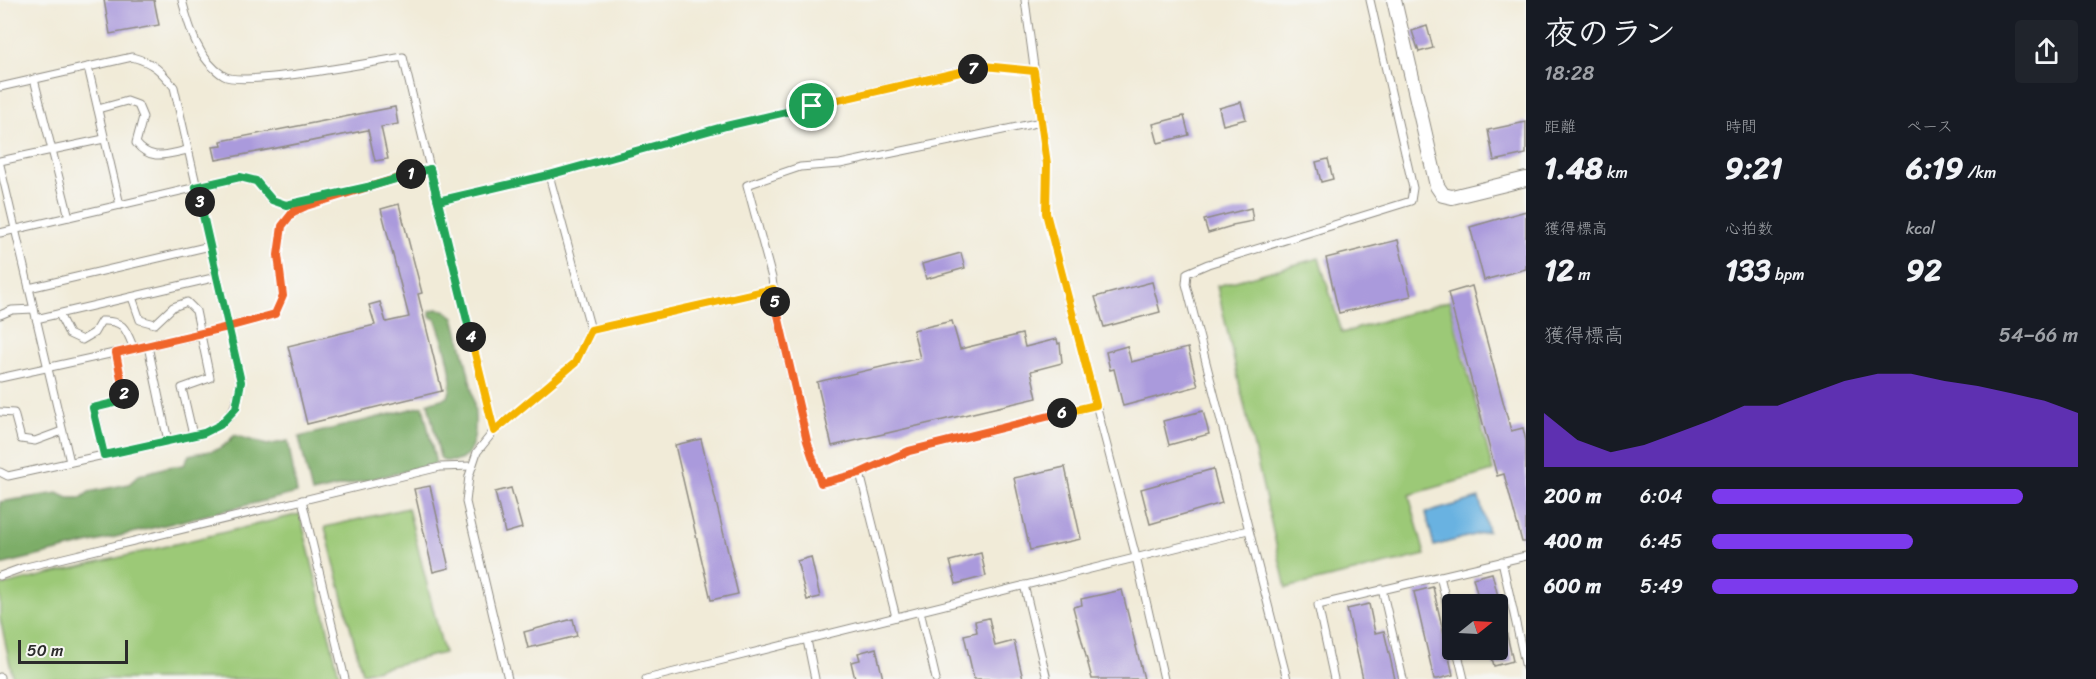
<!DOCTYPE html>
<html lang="ja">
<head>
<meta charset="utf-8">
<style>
  :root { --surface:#171b24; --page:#20242c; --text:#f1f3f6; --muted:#9ea1a6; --accent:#7c3aed }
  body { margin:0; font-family:Sriracha,"Klee One",sans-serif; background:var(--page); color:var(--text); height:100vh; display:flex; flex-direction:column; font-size:22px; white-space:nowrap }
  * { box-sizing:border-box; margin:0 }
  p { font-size:20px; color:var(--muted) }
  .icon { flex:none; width:33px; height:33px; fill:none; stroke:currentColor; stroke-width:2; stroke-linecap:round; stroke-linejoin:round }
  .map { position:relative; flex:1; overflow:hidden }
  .details { display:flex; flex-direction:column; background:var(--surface); width:570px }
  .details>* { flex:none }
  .needle { width:39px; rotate:72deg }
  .fabs { position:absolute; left:1442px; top:594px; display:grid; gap:12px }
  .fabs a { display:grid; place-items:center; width:66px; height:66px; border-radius:6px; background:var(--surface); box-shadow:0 2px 4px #0004; font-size:30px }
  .scale { position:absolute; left:18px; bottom:15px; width:110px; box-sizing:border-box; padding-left:6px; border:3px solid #2b2b2b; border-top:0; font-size:16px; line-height:21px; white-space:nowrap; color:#2b2b2b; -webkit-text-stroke:4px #f6f6f2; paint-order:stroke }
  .pin { position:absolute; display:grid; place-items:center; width:51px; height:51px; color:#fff; margin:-26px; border:3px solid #fff; border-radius:50%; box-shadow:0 2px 6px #0007 }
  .km { position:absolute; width:30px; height:30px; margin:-15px; border-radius:50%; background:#222; color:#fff; font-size:16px; line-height:30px; text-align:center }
  .round { display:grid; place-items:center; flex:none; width:63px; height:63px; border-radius:6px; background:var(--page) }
  .overview { display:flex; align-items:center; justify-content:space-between; height:102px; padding:0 18px }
  h1 { font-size:33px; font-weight:800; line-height:45px }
  .metrics { display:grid; grid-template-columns:repeat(3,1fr); gap:9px; height:102px; padding:6px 18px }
  .metrics div { display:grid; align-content:center }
  .metrics b { font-size:30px; font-weight:800 }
  .metrics small { font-size:16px; font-weight:400 }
  .metrics p { font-size:16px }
  .chart { height:168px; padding:12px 18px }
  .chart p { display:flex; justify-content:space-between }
  .chart svg { width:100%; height:108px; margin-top:6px; fill:var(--accent); opacity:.7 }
  ul { padding:0 18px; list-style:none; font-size:20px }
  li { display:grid; grid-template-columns:96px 72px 1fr; align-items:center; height:45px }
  li i { height:15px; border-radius:8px; background:var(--accent) }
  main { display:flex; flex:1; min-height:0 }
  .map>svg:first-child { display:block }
</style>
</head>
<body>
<main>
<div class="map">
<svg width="1526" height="679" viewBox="0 0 1526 679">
  <rect width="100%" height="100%" fill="#f6f6f2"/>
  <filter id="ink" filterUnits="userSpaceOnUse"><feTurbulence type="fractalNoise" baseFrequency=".0167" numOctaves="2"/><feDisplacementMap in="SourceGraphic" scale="12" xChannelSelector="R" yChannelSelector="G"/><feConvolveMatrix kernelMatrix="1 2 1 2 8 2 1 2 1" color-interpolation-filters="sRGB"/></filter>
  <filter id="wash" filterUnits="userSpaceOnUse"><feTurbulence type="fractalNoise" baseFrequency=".008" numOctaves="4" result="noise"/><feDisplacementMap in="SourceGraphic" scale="24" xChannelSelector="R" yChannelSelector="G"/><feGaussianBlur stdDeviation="1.35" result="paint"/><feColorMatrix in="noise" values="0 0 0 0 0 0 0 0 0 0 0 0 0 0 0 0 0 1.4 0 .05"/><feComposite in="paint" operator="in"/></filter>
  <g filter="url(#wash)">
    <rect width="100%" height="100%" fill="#f1ebd8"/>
    <g fill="#9cc977" stroke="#647a51" stroke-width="1.5">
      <polygon points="1319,258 1342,333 1449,301 1493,471 1409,495 1425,555 1286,588 1217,286"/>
      <polygon points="408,508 444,653 362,673 325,527"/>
      <polygon points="300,514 340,679 13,679 0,618 0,586"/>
    </g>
    <g fill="#7dad68" stroke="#546c4a" stroke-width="1.5">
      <path d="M437 309 444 310 454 317C461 346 493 439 462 459 457 462 449 461 444 461L440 457 428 403 448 397C457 376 443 341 436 320L430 316V311Z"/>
      <polygon points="423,406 436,464 312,493 299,437"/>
      <path d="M234 435 267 445 288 441 297 493 0 565V502L58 493 68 498H81L89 492 129 484 139 475 167 467 184 465 189 455C210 449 220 455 234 435Z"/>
    </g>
    <polygon fill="#69b2e1" stroke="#4a6e86" stroke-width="1.5" points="1479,498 1488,531 1434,546 1426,513"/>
    <g id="blocks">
      <g fill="#aa9adc">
        <polygon points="104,0 154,0 159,25 110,34"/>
        <polygon points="1427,26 1433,48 1419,52 1412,31"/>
        <polygon points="1241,102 1246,119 1223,125 1219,108"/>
        <polygon points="395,107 398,124 381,127 388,159 375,161 368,130 216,160 213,147 222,146 221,141"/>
        <polygon points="1184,116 1189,135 1158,143 1153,124"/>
        <polygon points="1526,122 1526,154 1494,161 1488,130"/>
        <polygon points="1328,159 1333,179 1321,182 1316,162"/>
        <polygon points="399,204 422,293 418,294 442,391 307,424 288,346 375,325 369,305 380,302 386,322 409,317 381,209"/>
        <polygon points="1251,208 1253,221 1232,225 1232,226 1208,233 1204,220"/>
        <polygon points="1526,211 1526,269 1484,280 1470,227"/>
        <polygon points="1398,240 1411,296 1339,313 1326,258"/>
        <polygon points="961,253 965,268 926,279 922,264"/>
        <polygon points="1152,282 1160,312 1104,327 1095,297"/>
        <polygon points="1472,286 1511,431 1523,428 1526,441 1526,542 1522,542 1504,474 1497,476 1448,293"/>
        <polygon points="952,321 960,349 1022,334 1025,347 1057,339 1058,344 1060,343 1062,363 1031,371 1037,398 832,446 817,382 920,358 913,330"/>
        <polygon points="1127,346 1131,362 1188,348 1198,386 1123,406 1114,369 1110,370 1106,352"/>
        <polygon points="1203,411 1209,434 1169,445 1163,421"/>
        <polygon points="701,439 738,594 711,600 675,445"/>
        <polygon points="1065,467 1081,539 1030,550 1014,478"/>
        <polygon points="1213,469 1222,503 1150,524 1141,489"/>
        <polygon points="430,486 449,568 433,572 414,489"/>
        <polygon points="511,488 522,528 505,533 495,492"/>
        <polygon points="981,553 986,576 956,584 950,561"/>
        <polygon points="811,557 820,597 807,600 797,561"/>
        <polygon points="1492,573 1500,604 1480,604 1473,578"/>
        <polygon points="1433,587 1453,675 1438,679 1434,679 1414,592"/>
        <polygon points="1122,590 1144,679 1092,679 1073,607 1082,605 1081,599"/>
        <polygon points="1369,604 1375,633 1384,631 1395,679 1363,679 1347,609"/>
        <polygon points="1497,614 1502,614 1513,661 1494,666 1490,650 1497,650"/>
        <polygon points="989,618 995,646 1014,641 1023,679 974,679 964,635 977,632 975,621"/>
        <polygon points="573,619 577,636 528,648 524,632"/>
        <polygon points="876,648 883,679 855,679 851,662 860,660 858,653"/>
      </g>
    </g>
  </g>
  <g filter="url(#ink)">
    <use href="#blocks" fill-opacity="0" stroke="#8e8b82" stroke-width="1.5"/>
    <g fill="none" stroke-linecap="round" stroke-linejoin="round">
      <g stroke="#8e8b82" stroke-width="9">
        <g id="lane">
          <path d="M182 0C189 27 198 60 224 76 242 87 374 62 403 57L494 431"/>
          <polyline points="1025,0 1047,164 1046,213 1136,557 1164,679"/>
          <polyline points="88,67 120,205"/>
          <polyline points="34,79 69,217"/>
          <path d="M0 87 132 57C154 63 160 70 174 87L241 382C235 412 232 419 204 433L8 476 0 472"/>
          <path d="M98 109 127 101 138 105 143 117 136 143C151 162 167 154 188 150"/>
          <polyline points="1041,122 840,164 800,167 747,185 772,278 776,311 807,441 821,483 860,473 909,451 1096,405"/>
          <polyline points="0,161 104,139"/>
          <polyline points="0,165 70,462"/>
          <polyline points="368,187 430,169"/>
          <polyline points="438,201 549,175 726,126 983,66 1034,71"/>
          <polyline points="0,233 240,177 257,181 272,200 286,205 308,201"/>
          <polyline points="29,288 210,246"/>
          <polyline points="132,297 140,320 155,324 173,307 187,302 196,311 210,378 182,388 193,435"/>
          <path d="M59 314 69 334 82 340 94 333 101 321C124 320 126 329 134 349"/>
          <polyline points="0,315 12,310 34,309"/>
          <polyline points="36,319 217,277"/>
          <polyline points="591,330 773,289"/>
          <polyline points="148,346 168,441"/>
          <polyline points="0,378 201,334 275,314 283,296 278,255 282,226 293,212 306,206 372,186"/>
          <polyline points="0,412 14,413 21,439 35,441 62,431"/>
          <polyline points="104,455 94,408 118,402 124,395 116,353"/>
          <polyline points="860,473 896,617"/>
          <polyline points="302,500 345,679"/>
          <polyline points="1502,561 1526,668"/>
          <polyline points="0,576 22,568 440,467 472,466"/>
          <polyline points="1440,576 1452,626"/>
          <polyline points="1024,585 1047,679"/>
          <polyline points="1382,589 1403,679"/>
          <polyline points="920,611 936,679"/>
          <polyline points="807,640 815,679"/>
          <polyline points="1457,650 1464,679"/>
          <polyline points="0,677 0,679"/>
          <polyline points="508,679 466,502 469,476 477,452 494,431 575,363 591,330 549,175"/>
          <polyline points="646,679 1248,530"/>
          <polyline points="1287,679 1186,284 1187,273 1208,264 1411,201 1413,188 1370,0"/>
          <polyline points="1334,679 1318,605 1526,556"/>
        </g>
      </g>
      <g stroke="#8e8b82" stroke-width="16">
        <polyline id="street" points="1394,0 1437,186 1443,195 1452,197 1526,179"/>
      </g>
      <use href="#lane" stroke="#fff" stroke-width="7"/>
      <use href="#street" stroke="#fff" stroke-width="14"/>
    </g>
  </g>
  <g fill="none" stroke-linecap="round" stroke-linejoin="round" filter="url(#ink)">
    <g stroke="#fff" stroke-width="12">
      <polyline id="split-1" points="411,174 430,169 438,201 549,175 726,126 812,106"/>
    </g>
    <g stroke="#fff" stroke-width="12">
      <polyline id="split-2" points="124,394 116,353 228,327 275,314 283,296 278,255 282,226 293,212 306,206 411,174"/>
    </g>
    <g stroke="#fff" stroke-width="12">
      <polyline id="split-3" points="124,394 118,402 93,408 104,455 204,433 220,425 236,408 241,382 200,202"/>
    </g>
    <g stroke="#fff" stroke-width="12">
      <polyline id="split-4" points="200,202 196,187 240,177 256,181 272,200 286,205 372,186 430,169 471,337"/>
    </g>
    <g stroke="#fff" stroke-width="12">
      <polyline id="split-5" points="471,337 494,431 575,363 591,330 773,289 775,302"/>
    </g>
    <g stroke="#fff" stroke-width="12">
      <polyline id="split-6" points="775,302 807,441 821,483 860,473 909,451 1062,413"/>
    </g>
    <g stroke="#fff" stroke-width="12">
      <polyline id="split-7" points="973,69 984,66 1034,71 1047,164 1046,213 1096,405 1062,413"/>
    </g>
    <g stroke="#fff" stroke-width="12">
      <polyline id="split-8" points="812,106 973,69"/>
    </g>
    <use href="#split-1" stroke="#22a559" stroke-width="8"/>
    <use href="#split-2" stroke="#f0652b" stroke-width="8"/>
    <use href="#split-3" stroke="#22a559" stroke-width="8"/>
    <use href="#split-4" stroke="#22a559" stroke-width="8"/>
    <use href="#split-5" stroke="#f5b400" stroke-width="8"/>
    <use href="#split-6" stroke="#f0652b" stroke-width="8"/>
    <use href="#split-7" stroke="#f5b400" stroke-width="8"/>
    <use href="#split-8" stroke="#f5b400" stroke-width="8"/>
  </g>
</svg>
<div class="fabs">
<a><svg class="needle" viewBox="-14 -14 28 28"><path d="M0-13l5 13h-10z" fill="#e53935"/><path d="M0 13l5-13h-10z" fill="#9ea1a6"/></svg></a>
</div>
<div class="scale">50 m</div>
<div class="pin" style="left:812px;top:106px;background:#1e9e55"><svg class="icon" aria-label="arrive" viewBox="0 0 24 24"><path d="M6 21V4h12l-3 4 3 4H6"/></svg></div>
<b class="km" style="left:411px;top:174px">1</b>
<b class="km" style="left:124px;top:394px">2</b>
<b class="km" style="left:200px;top:202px">3</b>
<b class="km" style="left:471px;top:337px">4</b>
<b class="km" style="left:775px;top:302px">5</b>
<b class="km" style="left:1062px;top:413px">6</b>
<b class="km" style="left:973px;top:69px">7</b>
</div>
<section class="details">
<div class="overview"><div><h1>夜のラン</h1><p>18:28</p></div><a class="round"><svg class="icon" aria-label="share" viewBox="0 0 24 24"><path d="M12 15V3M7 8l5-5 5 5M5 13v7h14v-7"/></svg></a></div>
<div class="metrics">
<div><p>距離</p><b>1.48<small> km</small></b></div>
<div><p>時間</p><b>9:21</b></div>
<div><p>ペース</p><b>6:19<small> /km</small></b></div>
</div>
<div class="metrics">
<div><p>獲得標高</p><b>12<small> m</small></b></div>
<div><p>心拍数</p><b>133<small> bpm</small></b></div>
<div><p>kcal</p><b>92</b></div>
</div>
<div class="chart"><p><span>獲得標高</span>54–66 m</p>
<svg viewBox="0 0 160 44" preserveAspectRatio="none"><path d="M0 44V22L10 33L20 38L30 35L40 30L50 25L60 19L70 19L80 14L90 9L100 6L110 6L120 9L130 11L140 14L150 17L160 22V44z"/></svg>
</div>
<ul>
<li><b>200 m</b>6:04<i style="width:85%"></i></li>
<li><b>400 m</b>6:45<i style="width:55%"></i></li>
<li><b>600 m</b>5:49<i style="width:100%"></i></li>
</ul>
</section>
</main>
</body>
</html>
